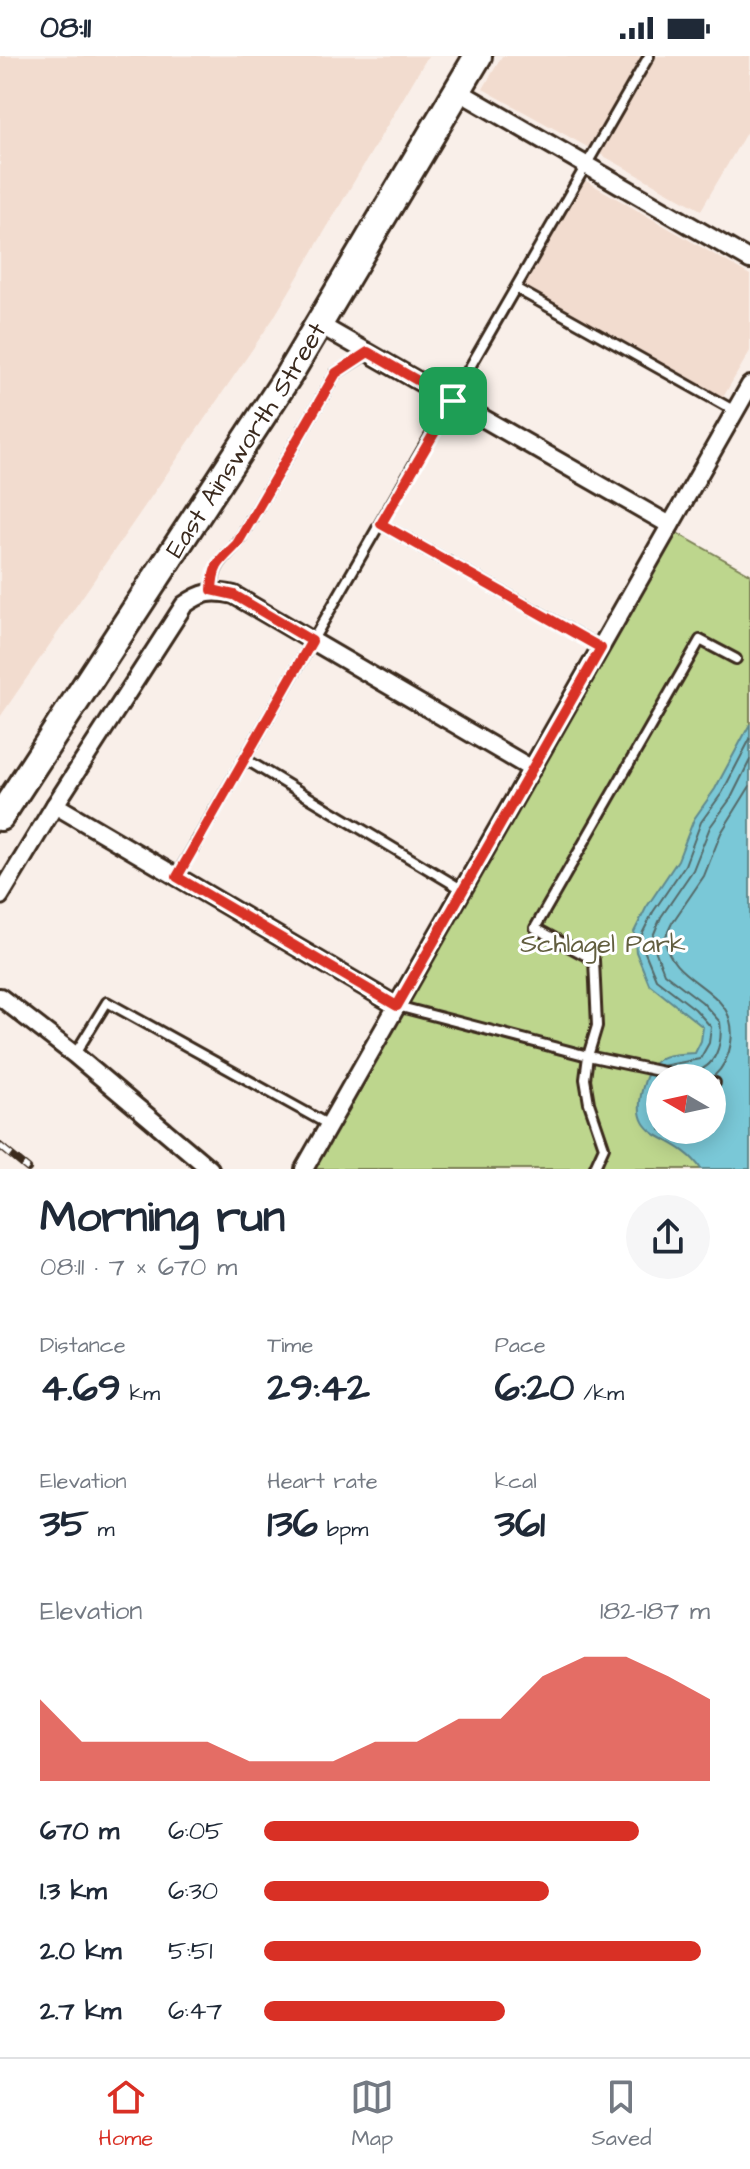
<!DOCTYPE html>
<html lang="en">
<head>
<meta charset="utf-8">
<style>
  :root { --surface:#fff; --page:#f6f6f7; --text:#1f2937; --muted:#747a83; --line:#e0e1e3; --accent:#d93025 }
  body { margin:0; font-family:"Architects Daughter",sans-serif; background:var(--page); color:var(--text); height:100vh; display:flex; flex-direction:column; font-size:30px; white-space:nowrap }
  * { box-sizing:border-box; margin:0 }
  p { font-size:26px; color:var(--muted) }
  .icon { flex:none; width:44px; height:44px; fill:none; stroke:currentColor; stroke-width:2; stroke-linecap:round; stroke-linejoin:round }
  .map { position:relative; height:1113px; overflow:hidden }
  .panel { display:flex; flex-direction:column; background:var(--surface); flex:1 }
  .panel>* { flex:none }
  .needle { width:52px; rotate:279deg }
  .tools { position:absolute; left:646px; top:1008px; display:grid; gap:16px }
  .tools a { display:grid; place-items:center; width:80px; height:80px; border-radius:50%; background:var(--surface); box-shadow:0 4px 20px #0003; font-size:40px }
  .pin { position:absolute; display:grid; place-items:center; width:68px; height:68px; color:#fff; margin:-34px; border-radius:16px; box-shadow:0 4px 12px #0006 }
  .round { display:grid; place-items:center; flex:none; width:84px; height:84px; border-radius:42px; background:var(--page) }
  .overview { display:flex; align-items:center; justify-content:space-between; height:136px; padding:0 40px }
  h1 { font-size:44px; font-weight:800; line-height:60px }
  .stats { display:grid; grid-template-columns:repeat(3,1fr); gap:12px; height:136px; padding:8px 40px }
  .stats div { display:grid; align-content:center }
  .stats b { font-size:40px; font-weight:800 }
  .stats small { font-size:22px; font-weight:400 }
  .stats p { font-size:22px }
  .chart { height:224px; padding:16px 40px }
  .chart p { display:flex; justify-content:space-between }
  .chart svg { width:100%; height:144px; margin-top:8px; fill:var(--accent); opacity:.7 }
  ul { padding:0 40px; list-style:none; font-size:26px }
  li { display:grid; grid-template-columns:128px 96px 1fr; align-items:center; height:60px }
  li i { height:20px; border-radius:10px; background:var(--accent) }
  .status { display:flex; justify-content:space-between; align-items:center; height:56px; padding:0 40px; background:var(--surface); direction:ltr }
  .status svg { height:22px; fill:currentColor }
  .dock { display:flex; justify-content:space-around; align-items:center; height:112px; border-top:2px solid var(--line); background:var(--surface); font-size:22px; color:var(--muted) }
  .dock a { display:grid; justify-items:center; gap:4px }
  .dock .selected { color:var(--accent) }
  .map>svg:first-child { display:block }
</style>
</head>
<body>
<div class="status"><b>08:11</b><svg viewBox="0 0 49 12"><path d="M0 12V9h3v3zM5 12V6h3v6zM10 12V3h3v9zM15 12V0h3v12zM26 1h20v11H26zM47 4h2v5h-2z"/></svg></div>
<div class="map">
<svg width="750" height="1113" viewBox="0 0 750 1113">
  <rect width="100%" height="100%" fill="#f9efe9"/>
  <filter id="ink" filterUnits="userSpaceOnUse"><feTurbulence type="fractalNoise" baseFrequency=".0125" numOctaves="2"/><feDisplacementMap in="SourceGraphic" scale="16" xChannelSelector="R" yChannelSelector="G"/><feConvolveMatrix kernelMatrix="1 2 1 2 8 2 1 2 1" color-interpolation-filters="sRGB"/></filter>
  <g filter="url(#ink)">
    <g fill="#f2dccf">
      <polygon points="0,0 428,0 273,263 0,661"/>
      <polygon points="502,0 750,0 750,70 701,154 483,33"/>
      <polygon points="581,122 750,219 750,295 722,343 520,229"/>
    </g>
    <path fill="#bdd68d" stroke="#7c8056" stroke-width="2" fill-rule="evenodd" d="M670 469 677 477 750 518V1113H304ZM660 1022H712V1074H660Z"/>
    <path fill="#7ac8d7" stroke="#61898d" stroke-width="2" fill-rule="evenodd" d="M750 668V1113H701C674 1073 623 1089 645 1024 654 996 670 999 695 997L701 985 703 971 649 928 636 896 634 876 646 852 678 804 694 763 715 733ZM660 1022H712V1074H660Z"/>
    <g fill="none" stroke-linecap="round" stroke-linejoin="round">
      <g stroke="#546968" stroke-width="2">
        <polyline points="662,1010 700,1003 709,987 711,971 695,953 656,923 644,894 642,878 653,856 685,809 701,766 722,737 750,683"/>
        <path d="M692 1016C716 1013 723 987 720 966L702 946 664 917 654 891 653 880 661 861 693 814 710 771 731 742 750 704"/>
        <path d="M714 1020C723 1012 729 999 731 987 740 929 669 931 665 882L672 867 704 820 721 777 750 730"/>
      </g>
      <g stroke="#3b2a1e" stroke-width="14">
        <g id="lane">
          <polyline points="517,233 735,355"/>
          <polyline points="381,468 600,591"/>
          <path d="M212 534C213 511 221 504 237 488L336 317 368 297"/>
          <polyline points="245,703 463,834"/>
          <polyline points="177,820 649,0"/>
          <polyline points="397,950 588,1000 692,1022"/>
          <polyline points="75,998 107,946 329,1069"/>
          <polyline points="712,1026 715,1027"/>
          <polyline points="594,1113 604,1091 589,1047 585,1023 588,1000 597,970 594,904 535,872 700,584 736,603"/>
        </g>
      </g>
      <g stroke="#3b2a1e" stroke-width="22">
        <g id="street">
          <polyline points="458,35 750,204"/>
          <polyline points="320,269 670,469"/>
          <polyline points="55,749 397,950"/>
          <path d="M0 840 55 749 184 549C202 536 212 534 234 539L532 713"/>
          <polyline points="0,941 75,999 210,1113"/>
          <polyline points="304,1113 750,329"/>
        </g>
      </g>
      <g stroke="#3b2a1e" stroke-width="32">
        <g id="primary">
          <path id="s1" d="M0 761 288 320 478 0"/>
        </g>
      </g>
      <use href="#lane" stroke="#fff" stroke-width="8"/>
      <use href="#street" stroke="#fff" stroke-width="16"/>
      <use href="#primary" stroke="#fff" stroke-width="26"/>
      <g stroke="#3b2a1e" stroke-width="8">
        <polyline id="rail" points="0,1090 28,1113"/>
      </g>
      <use href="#rail" stroke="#fff" stroke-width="5" stroke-dasharray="15" stroke-linecap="butt"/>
    </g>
  </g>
  <g fill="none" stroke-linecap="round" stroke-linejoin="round" filter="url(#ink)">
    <g stroke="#fff" stroke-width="16">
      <path id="route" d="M368 296 453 345 381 468 601 592 397 950 177 821 312 585 234 539 212 534C213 508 220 505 237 488L336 317Z"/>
    </g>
    <use href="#route" stroke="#d93025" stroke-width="10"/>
  </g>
  <g text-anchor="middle" stroke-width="6" stroke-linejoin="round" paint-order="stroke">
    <g font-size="26" fill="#3b2a1e" stroke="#fff">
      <text dy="9" stroke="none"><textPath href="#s1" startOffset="450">East Ainsworth Street</textPath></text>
    </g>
    <g font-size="26" fill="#625e3f" stroke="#fff">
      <text x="603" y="896">Schlagel Park</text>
    </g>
  </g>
</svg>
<div class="tools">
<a><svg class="needle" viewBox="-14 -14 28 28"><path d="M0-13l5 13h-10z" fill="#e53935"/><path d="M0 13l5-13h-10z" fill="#747a83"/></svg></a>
</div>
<div class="pin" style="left:453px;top:345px;background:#1e9e55"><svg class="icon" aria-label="arrive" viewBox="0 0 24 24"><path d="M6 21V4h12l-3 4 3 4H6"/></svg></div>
</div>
<section class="panel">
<div class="overview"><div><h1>Morning run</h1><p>08:11 · 7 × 670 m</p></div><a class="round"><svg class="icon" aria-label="share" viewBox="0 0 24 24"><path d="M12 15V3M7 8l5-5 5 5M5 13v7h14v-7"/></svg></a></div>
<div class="stats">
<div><p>Distance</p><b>4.69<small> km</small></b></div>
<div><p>Time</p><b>29:42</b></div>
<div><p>Pace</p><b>6:20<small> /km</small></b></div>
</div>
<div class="stats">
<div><p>Elevation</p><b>35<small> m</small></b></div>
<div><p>Heart rate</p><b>136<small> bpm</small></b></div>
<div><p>kcal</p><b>361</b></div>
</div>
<div class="chart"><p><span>Elevation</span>182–187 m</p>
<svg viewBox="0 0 160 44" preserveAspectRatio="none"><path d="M0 44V19L10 32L20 32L30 32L40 32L50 38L60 38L70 38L80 32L90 32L100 25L110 25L120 12L130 6L140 6L150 12L160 19V44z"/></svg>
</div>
<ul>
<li><b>670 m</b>6:05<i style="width:84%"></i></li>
<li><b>1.3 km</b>6:30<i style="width:64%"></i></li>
<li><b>2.0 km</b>5:51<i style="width:98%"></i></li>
<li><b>2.7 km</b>6:47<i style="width:54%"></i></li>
</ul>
</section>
<nav class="dock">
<a class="selected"><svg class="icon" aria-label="home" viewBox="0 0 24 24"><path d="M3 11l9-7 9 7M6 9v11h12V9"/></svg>Home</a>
<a><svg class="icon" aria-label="map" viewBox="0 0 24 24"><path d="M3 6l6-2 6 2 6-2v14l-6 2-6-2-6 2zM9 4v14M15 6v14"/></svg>Map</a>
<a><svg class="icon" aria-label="saved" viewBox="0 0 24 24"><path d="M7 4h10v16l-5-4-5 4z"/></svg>Saved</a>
</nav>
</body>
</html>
